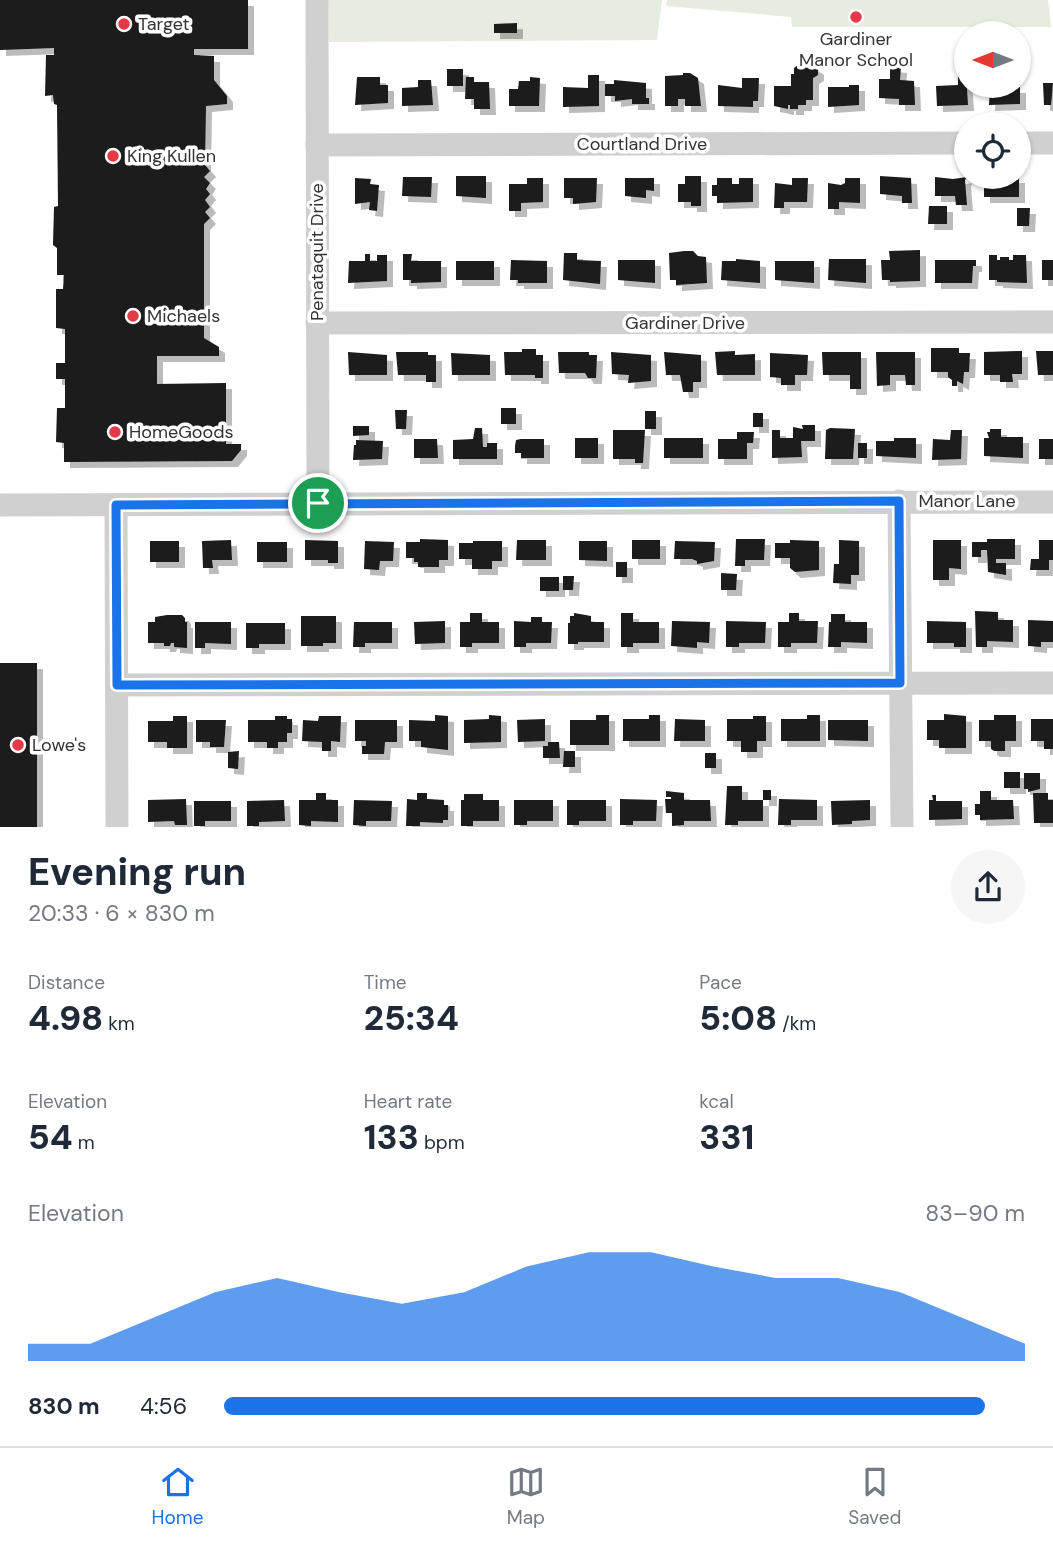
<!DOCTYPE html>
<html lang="en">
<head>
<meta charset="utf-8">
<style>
  :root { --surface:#fff; --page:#f6f6f7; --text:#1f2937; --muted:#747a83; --line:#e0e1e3; --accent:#1a73e8 }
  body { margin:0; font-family:"DM Sans",sans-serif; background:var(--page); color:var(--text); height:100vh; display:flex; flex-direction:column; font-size:26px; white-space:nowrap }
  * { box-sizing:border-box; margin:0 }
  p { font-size:23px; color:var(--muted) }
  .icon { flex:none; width:38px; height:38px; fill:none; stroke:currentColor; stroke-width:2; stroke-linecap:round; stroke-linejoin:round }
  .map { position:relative; height:827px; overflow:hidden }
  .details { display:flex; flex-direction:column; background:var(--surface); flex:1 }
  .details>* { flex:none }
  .needle { width:46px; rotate:270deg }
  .buttons { position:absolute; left:954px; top:21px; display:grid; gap:14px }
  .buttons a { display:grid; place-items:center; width:77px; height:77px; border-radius:50%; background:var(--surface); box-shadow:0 2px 5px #0004; font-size:35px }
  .pin { position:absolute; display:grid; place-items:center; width:60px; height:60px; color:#fff; margin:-30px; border:4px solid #fff; border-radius:50%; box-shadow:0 2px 7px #0007 }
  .round { display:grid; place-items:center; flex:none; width:74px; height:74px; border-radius:37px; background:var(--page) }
  .head { display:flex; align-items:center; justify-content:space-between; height:119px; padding:0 28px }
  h1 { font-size:38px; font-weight:800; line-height:52px }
  .figures { display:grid; grid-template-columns:repeat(3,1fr); gap:10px; height:119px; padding:7px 28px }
  .figures div { display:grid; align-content:center }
  .figures b { font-size:35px; font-weight:800 }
  .figures small { font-size:19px; font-weight:400 }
  .figures p { font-size:19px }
  .chart { height:196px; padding:14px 28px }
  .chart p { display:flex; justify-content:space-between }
  .chart svg { width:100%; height:126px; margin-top:7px; fill:var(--accent); opacity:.7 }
  ul { padding:0 28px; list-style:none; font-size:23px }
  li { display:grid; grid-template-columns:112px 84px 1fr; align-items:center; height:52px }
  li i { height:18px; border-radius:9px; background:var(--accent) }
  .tabs { display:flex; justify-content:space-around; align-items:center; height:98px; border-top:2px solid var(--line); background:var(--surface); font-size:19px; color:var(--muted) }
  .tabs a { display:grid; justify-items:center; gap:4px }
  .tabs .selected { color:var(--accent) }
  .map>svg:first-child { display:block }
</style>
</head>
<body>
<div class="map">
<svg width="1053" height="827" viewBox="0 0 1053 827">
  <defs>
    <filter id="shadow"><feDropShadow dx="6" dy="6" stdDeviation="0" flood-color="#0004"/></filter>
  </defs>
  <rect width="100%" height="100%" fill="#fff"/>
  <g fill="#e6ecdf">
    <polygon points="328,0 662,0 657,40 329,42"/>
    <polygon points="667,0 1048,0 1051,27 792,27 791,17 666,6"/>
  </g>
  <g fill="#1a1a1a" filter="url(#shadow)">
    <polygon points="0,0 248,0 248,49 194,49 194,55 214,56 214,80 227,96 227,104 206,106 205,165 210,171 204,177 210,183 206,189 210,194 205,200 210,207 205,212 210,218 204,224 204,338 219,347 219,356 157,356 157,384 226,383 226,444 241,444 241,450 232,461 64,462 64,443 56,442 57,408 65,408 65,379 56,379 56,363 65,363 65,329 56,328 56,289 63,289 64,275 57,275 57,248 53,245 54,207 58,206 57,105 54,104 53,95 45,96 46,55 54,55 54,48 0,50"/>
    <polygon points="517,23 517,33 494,33 494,24"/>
    <polygon points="799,64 812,65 818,69 818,75 813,78 813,100 806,100 806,105 798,105 798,109 790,109 790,105 788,105 788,109 774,106 774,86 791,86 791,74 794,74 794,68"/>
    <polygon points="890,66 901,67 900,80 914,81 915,105 899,105 899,99 879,98 879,79 890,79"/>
    <rect x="447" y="69" width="16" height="17"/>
    <polygon points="683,73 690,73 698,78 701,106 685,106 685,99 678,99 678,106 665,106 665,76 683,75"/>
    <polygon points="958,73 966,73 968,105 937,106 936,86 958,85"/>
    <polygon points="588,75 599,75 599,106 563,107 563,87 588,88"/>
    <polygon points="357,77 380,77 380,85 388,85 388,103 355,105"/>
    <polygon points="466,77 474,77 474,82 489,82 490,109 474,109 474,99 465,99"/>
    <polygon points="530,77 540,78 539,106 509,106 509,89 518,89 519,81 530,81"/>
    <polygon points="742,78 759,78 758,101 753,101 753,107 718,106 718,85 742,88"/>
    <polygon points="418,80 431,80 433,105 402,106 402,88 418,87"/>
    <polygon points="614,80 646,83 646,98 649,98 649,104 632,104 632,99 615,101 615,96 605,96 605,84 614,84"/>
    <polygon points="1043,83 1053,83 1051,105 1044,105"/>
    <polygon points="849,85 859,85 859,105 828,107 828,87 849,87"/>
    <polygon points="990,86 1020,87 1020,104 989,105"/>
    <polygon points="456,176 486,176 486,198 456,196"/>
    <polygon points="685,176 701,176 701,206 691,206 691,202 678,202 678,184 685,184"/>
    <polygon points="880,176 911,178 912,203 902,203 902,196 880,194"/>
    <polygon points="403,177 432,177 431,197 402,196"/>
    <polygon points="935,177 953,179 967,177 965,180 967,205 956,205 955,196 935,196"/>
    <rect x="984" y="177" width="35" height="20"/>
    <polygon points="355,178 371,179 370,184 379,185 377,211 369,210 370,202 355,204"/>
    <polygon points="527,178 543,178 543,202 521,203 521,211 509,211 509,184 527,184"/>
    <polygon points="564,178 597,178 596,202 573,204 573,198 564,198"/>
    <polygon points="625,178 654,178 654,191 646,190 646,198 625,196"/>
    <polygon points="717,178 732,178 732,184 739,184 739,178 753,178 753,202 717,203 717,196 712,196 712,185 717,185"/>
    <polygon points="792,178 808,178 807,202 784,202 784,208 774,208 775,183 792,185"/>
    <polygon points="845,178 860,178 860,203 839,202 839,209 828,209 828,183 841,185 845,183"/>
    <polygon points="929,206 947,206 947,224 928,224"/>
    <polygon points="1017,208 1030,208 1029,226 1017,226"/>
    <polygon points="920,250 920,281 890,282 890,280 882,280 881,260 890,260 889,251"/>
    <polygon points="684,251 693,251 698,256 706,257 707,283 676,285 676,280 670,280 669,253"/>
    <polygon points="564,253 577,253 577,260 601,261 600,284 563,280"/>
    <polygon points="365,254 370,254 370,261 377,261 377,255 387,255 387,281 348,283 349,261 365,261"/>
    <polygon points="403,254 412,254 411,261 441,261 441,282 411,283 411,280 403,280"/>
    <polygon points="989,255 997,255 997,260 1000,260 1000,257 1009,257 1009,260 1013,260 1013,255 1026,255 1027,283 997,282 997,280 989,280"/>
    <polygon points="736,259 760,261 760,283 721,280 722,261 736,261"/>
    <polygon points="829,259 866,259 866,283 828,280"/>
    <polygon points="511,260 547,261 547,283 518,283 518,280 510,280"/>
    <polygon points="618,260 655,260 655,283 618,280"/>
    <polygon points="935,260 976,260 976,266 973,266 972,283 935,283"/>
    <rect x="1042" y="260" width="11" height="20"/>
    <rect x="456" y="261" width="38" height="19"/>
    <polygon points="775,261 814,261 814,283 775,280"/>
    <polygon points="931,348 959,348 959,353 970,353 969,372 964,372 963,384 957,381 957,386 952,386 952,380 948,377 948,372 931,372"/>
    <polygon points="522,349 536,349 536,355 543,355 543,378 535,378 535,375 505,375 504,352 522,352"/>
    <polygon points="735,351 735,355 755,354 755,375 717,375 715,352"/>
    <polygon points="1022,351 1022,374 1012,374 1013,382 1000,382 1000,375 984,375 984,352"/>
    <polygon points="1036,351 1053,351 1053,375 1038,375"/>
    <polygon points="348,352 387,355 387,375 349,375"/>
    <polygon points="396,352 428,352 428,355 436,355 436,382 426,382 426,375 398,375"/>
    <polygon points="558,352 589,352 589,355 597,355 596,378 588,378 585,373 559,373"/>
    <polygon points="611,352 651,355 651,381 628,383 629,375 612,374"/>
    <polygon points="664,352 701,355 701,382 693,382 693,392 683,392 680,375 666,375"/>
    <polygon points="822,352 861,352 861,389 850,389 850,375 823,375"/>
    <polygon points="876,352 915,352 915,385 906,385 905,375 890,375 890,385 877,386"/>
    <polygon points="451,353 490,355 490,375 452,375"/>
    <polygon points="770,353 808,355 807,375 795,375 795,385 781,385 781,378 770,377"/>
    <rect x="501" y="408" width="15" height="16"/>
    <polygon points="395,410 407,410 406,429 396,429"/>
    <rect x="645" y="411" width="11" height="18"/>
    <rect x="753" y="413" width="10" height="14"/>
    <polygon points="802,425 815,425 815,441 801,441 802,457 772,458 772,430 780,430 780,438 793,438 793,427 803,429"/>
    <polygon points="353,426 369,426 369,435 353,436"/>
    <polygon points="475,428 482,428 483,447 487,447 487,443 497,443 497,459 453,459 453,440 473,439"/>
    <polygon points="830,428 855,429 853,459 825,459 826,430"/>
    <polygon points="990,429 1001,429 1001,437 1023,437 1023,458 984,456 984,438 989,438 987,432 990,432"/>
    <polygon points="613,430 645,430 643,463 635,463 635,459 613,459"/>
    <polygon points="951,430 962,430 961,459 932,460 933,439 950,440"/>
    <polygon points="737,432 754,432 753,443 747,443 747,459 718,459 718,439 737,439"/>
    <rect x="575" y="438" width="23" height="20"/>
    <rect x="664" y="438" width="39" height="20"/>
    <polygon points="894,438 916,438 916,458 876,456 876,441 894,441"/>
    <polygon points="414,439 437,439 438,458 414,458"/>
    <polygon points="521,439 544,439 544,458 521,458 521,453 515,453 515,446 516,440"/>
    <rect x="1039" y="439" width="14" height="20"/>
    <polygon points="356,440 383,441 382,459 353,460 354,445 356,445"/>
    <rect x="858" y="443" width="9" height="15"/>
    <polygon points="420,539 448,540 448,560 439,560 439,567 418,567 418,562 414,562 414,558 406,558 406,542 420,542"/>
    <polygon points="736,539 765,539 764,560 745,560 745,566 735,566"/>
    <polygon points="987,539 1015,539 1015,559 996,559 996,563 1006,563 1006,575 988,572 987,550 981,550 981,557 972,557 972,542 987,542"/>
    <polygon points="231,540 232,560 212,560 213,568 203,568 202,541"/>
    <polygon points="305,540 338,541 338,563 328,563 328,560 305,560"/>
    <polygon points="517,540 546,540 546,560 516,560"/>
    <rect x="632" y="540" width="28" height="19"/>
    <polygon points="790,540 819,541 819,570 795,572 790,568 790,558 775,558 775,543 790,543"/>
    <polygon points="839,540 859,541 859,575 851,575 851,584 833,583 834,564 839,564"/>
    <polygon points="933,540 961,540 961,569 949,568 949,580 933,580"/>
    <polygon points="1039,540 1053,540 1053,560 1049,560 1049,570 1030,570 1031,559 1039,559"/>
    <rect x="150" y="541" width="29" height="21"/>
    <polygon points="365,541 394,542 393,561 380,561 379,570 364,569"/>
    <polygon points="473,541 502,541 502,561 492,561 492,569 472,569 472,559 459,559 459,543 473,543"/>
    <polygon points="579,541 607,541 607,561 579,560"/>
    <polygon points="675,541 715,542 714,561 697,564 697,561 692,559 674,559"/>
    <rect x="257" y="542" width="30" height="20"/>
    <rect x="616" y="562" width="11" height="15"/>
    <polygon points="721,573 737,574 736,590 721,590"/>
    <polygon points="563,576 574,576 573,590 563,590"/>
    <rect x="540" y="577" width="19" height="14"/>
    <polygon points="975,611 998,612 998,620 1013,620 1013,642 987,641 987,647 976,647"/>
    <polygon points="470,613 482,613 482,622 499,622 499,643 472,643 472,647 460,647 460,622 470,622"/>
    <polygon points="574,613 591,616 591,622 604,622 604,642 578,642 578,644 568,644 568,623 570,623 570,616 574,616"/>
    <polygon points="621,613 633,613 633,622 659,622 659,643 633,643 633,647 621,647"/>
    <polygon points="789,613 799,613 799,621 818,621 817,643 791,643 791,647 778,647 778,622 789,622"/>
    <polygon points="831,614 845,614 845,622 867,622 867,643 841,642 841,647 828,647 829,622 831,622"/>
    <polygon points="167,615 182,615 185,618 185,622 187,622 187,648 174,647 174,643 171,643 170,646 164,646 164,643 148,643 148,622 155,622 155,617"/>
    <polygon points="301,616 336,616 336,643 323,643 323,646 301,646"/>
    <polygon points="531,617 542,617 542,622 552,622 551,643 526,643 526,647 514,647 514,621 531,622"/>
    <polygon points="1028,620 1053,621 1053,642 1041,642 1041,647 1028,646"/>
    <polygon points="445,621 445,643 415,644 414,622"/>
    <polygon points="672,621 710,622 709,643 697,642 697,648 671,646"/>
    <polygon points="726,621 766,622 765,643 739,643 739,647 726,647"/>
    <polygon points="927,621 966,622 966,647 954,647 954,643 927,643"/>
    <polygon points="195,622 231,622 231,644 205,643 205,648 195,648"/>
    <polygon points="354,622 392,622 392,643 365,643 365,647 353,647"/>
    <polygon points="246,623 285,623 285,644 259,644 259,648 246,648"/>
    <rect x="0" y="663" width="37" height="164"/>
    <polygon points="944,714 966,716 966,748 939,748 939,740 927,740 927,720 944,720"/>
    <polygon points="435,715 448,716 448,750 421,747 421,741 409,741 409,720 435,721"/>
    <polygon points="489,715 501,716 501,742 464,743 464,720 489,719"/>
    <polygon points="596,715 609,715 609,745 570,745 570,720 596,720"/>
    <polygon points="649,715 660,715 660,741 623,741 623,719 649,719"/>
    <polygon points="807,715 820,715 820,741 781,741 781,719 807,719"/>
    <polygon points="994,715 1016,715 1016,741 1005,741 1005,751 994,751 991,749 991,741 979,741 979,720 994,720"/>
    <polygon points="173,716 187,716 187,748 167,748 167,742 148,742 148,721 173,721"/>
    <polygon points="275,716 287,716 287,719 292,719 292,733 287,733 287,742 278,742 278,748 267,748 267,742 248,742 248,720 275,720"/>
    <polygon points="319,716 341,716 340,742 331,741 331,751 322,751 322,742 302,741 303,720 318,721"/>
    <polygon points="753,716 766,716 766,741 757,741 757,752 741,752 741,741 727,741 727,719 753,719"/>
    <polygon points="545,719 545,741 518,742 517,720"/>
    <polygon points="675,719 705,720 705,741 674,741"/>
    <polygon points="1031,719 1053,719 1053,749 1044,749 1044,741 1031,741"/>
    <polygon points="196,720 226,720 224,747 210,747 210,742 196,742"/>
    <polygon points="355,720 397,720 397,742 385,742 384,754 362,754 362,746 366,746 366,741 355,741"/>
    <polygon points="828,720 868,720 868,741 828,740"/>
    <polygon points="548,742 559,742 560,758 543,758 543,746 548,746"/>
    <polygon points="239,751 238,769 228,768 228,752"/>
    <polygon points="564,751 575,751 575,767 563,767"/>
    <rect x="705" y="753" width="11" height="15"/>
    <rect x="1004" y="772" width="16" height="16"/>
    <polygon points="1024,773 1040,773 1040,789 1028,792 1028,789 1024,789"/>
    <polygon points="727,786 742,786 742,800 763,800 763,790 771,790 771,800 763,800 763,821 738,821 738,825 725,825"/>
    <polygon points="666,791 684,793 684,800 710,800 711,821 684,821 684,825 672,826 672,813 666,813 665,799 671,799 671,797 666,797"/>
    <polygon points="980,791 991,791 991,800 1013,800 1014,819 980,820 980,815 975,815 975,804 980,804"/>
    <polygon points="316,793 326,793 326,800 338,800 338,822 311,821 311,826 299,825 299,800 316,800"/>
    <polygon points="417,793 427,793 427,799 444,800 444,805 448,805 448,820 443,820 443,823 420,822 420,826 406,826 407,799 417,800"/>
    <polygon points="1033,793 1048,793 1048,800 1053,800 1053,823 1034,823"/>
    <polygon points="464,794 483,794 483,800 499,800 499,821 473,821 473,826 461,826 461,800 464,800"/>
    <polygon points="932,795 936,795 936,801 962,801 962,819 929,820 929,800 933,800"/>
    <polygon points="186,799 187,825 175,825 174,821 148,822 148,800"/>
    <polygon points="620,799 657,800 656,821 633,821 633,825 620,825"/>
    <polygon points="779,799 817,800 817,820 791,820 791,825 778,825"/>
    <polygon points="284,800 285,821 259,822 259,826 247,826 247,801"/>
    <polygon points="354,800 392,801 391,821 366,821 366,826 353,825"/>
    <polygon points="514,800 553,800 553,821 527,821 527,825 514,825"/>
    <polygon points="567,800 606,800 606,821 579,821 579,825 567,825"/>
    <polygon points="870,800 870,820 852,821 852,824 832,825 831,801"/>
    <polygon points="194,801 231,801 231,821 205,821 205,826 194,826"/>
  </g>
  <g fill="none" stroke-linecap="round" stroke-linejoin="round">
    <g stroke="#d0d0d0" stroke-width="23">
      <polyline points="317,0 318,504"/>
      <polyline points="1018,143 1053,143"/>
      <polyline points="317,145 966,143"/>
      <polyline points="317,323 1053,322"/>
      <polyline points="899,501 902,827"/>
      <polyline points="0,505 1053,502"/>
      <polyline points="116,505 117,827"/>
      <polyline points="117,685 1053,683"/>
    </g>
  </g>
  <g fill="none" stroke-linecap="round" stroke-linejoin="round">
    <g stroke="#fff" stroke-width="14">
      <polygon id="route" points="899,501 900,683 117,685 116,505"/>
    </g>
    <use href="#route" stroke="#1a73e8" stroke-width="9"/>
  </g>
  <g fill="#e63946" stroke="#fff" stroke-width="2.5">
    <circle cx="856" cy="17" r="7"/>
    <circle cx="124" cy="24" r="7"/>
    <circle cx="113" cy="156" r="7"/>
    <circle cx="133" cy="316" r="7"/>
    <circle cx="115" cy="432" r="7"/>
    <circle cx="18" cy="745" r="7"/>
  </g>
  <g text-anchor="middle" stroke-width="7" stroke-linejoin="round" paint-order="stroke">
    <g font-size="18" fill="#333" stroke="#fff" text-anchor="start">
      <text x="138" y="30">Target</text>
      <text x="856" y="45" text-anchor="middle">Gardiner<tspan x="856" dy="21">Manor School</tspan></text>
      <text x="127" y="162">King Kullen</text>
      <text x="147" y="322">Michaels</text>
      <text x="129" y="438">HomeGoods</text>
      <text x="32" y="751">Lowe's</text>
    </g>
    <g font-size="18" fill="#333" stroke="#fff">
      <text x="642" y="150">Courtland Drive</text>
      <text transform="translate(317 252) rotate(-90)" y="6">Penataquit Drive</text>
      <text x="685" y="329">Gardiner Drive</text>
      <text x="967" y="507">Manor Lane</text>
    </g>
  </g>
</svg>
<div class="buttons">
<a><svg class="needle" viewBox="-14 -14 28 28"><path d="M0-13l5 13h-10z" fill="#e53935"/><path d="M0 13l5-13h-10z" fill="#747a83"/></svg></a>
<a><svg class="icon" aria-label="locate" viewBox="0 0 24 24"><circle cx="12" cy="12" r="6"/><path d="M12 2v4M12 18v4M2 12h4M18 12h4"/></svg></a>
</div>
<div class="pin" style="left:318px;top:503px;background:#1e9e55"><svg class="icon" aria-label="arrive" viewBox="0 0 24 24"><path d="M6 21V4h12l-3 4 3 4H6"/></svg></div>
</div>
<section class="details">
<div class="head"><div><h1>Evening run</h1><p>20:33 · 6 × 830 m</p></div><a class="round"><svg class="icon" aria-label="share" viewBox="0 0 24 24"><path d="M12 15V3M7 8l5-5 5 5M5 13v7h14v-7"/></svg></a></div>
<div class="figures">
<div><p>Distance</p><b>4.98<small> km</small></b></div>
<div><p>Time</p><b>25:34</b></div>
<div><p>Pace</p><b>5:08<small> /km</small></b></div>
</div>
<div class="figures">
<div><p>Elevation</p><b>54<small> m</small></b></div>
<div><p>Heart rate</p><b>133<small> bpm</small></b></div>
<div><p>kcal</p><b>331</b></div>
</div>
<div class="chart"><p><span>Elevation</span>83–90 m</p>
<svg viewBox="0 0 160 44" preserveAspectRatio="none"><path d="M0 44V38L10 38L20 29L30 20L40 15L50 20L60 24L70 20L80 11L90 6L100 6L110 11L120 15L130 15L140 20L150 29L160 38V44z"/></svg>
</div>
<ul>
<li><b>830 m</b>4:56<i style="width:95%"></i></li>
</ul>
</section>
<nav class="tabs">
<a class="selected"><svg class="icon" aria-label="home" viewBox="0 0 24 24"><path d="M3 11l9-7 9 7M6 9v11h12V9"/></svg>Home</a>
<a><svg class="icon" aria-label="map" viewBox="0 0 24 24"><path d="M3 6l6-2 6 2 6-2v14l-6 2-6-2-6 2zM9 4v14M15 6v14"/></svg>Map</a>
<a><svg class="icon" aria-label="saved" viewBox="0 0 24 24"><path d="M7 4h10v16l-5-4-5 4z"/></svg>Saved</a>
</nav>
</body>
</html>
